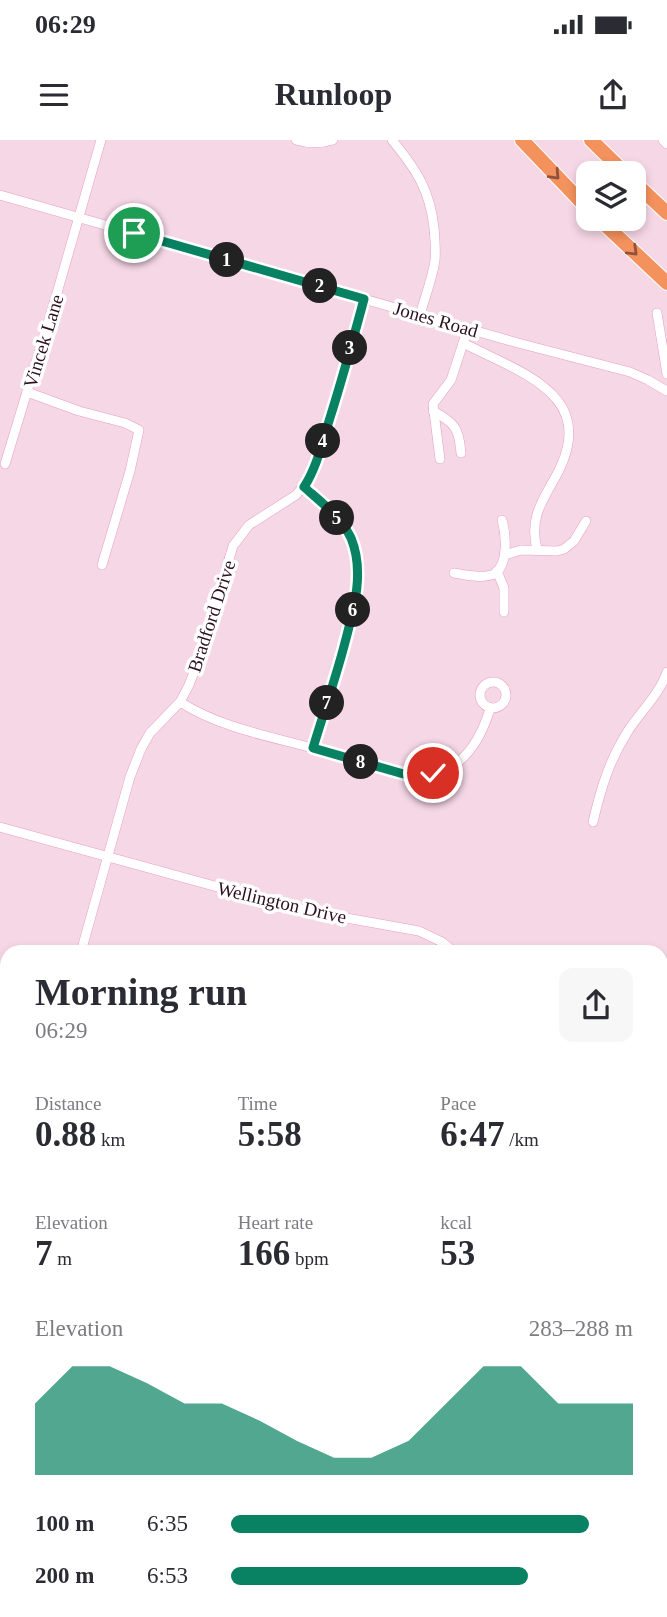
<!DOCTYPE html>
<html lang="en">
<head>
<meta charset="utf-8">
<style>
  :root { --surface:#fff; --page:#f7f7f7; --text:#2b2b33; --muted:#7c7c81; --accent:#088262 }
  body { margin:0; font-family:"Times New Roman",serif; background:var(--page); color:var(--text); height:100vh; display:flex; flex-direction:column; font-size:26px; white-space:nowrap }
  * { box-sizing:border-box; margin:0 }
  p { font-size:23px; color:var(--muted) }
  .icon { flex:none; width:38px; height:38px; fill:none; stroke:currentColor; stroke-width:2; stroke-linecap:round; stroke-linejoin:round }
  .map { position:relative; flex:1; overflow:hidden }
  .side { position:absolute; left:0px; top:805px; width:668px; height:672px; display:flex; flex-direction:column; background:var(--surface); border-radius:21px 21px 0 0; box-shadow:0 4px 10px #0003 }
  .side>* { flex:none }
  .fabs { position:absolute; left:576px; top:21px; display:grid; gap:14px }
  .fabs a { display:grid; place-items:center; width:70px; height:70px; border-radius:14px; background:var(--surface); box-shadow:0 4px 10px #0003; font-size:35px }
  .pin { position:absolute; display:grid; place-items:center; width:60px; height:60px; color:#fff; margin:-30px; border:4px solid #fff; border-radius:50%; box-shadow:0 2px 7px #0007 }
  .km { position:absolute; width:35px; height:35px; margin:-18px; border-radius:50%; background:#222; color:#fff; font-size:19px; line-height:35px; text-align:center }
  .round { display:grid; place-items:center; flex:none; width:74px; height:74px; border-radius:14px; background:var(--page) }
  .overview { display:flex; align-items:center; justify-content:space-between; height:119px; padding:0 35px }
  h1 { font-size:38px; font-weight:800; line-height:52px }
  .metrics { display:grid; grid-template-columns:repeat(3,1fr); gap:10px; height:119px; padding:7px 35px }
  .metrics div { display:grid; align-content:center }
  .metrics b { font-size:35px; font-weight:800 }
  .metrics small { font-size:19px; font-weight:400 }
  .metrics p { font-size:19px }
  .chart { height:196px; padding:14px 35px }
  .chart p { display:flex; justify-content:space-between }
  .chart svg { width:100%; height:126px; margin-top:7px; fill:var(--accent); opacity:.7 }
  ul { padding:0 35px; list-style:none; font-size:23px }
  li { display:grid; grid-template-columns:112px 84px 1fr; align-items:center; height:52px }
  li i { height:18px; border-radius:9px; background:var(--accent) }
  .status { display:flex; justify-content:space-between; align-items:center; height:49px; padding:0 35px; background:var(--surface); direction:ltr }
  .status svg { height:19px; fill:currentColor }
  header { display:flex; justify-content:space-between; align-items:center; height:91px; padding:0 35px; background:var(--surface); font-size:32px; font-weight:800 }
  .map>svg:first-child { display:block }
</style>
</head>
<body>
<div class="status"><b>06:29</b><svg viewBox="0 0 49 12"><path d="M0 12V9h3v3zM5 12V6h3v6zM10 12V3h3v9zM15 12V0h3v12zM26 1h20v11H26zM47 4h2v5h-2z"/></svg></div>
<header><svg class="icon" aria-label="menu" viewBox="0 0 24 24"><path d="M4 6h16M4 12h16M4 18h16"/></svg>Runloop<svg class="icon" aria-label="share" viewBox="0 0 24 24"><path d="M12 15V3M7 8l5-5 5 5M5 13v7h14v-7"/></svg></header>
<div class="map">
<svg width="667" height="1477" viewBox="0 0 667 1477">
  <rect width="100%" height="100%" fill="#f6d7e6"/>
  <polygon fill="#4aadd5" points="662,1313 664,1317 667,1317 667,1435 662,1434"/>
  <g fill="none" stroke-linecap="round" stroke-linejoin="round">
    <g stroke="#e69ec3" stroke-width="10">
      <g id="minor">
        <path d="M296 0C309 4 320 4 333 0"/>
        <path d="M392 0C416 29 430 50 434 88 435 99 436 110 435 121 432 139 425 157 420 175"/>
        <polyline points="663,0 667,4"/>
        <polyline points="0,55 518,203 630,232 648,240 667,251"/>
        <polyline points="657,173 667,234"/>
        <path d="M463 203C526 235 604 257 552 343 539 366 530 382 537 409"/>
        <polyline points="27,252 79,271 125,283 139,290 130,331 102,425"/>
        <path d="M433 271C455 283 459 288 461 313"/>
        <polyline points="440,319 433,264 451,240 468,188"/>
        <polyline points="5,324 57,153 101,0"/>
        <path d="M304 347C321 362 341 377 351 399 366 434 352 475 343 510 334 543 323 576 314 608"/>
        <polyline points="505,415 521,410 557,411 564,409 574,401 586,381"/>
        <polyline points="497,431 504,448 504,472"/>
        <path d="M454 433C465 435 483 439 494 434 509 425 506 394 502 380"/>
        <circle cx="493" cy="555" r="13"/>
        <path d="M180 562C221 588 269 596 316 609 345 617 375 629 405 634 416 636 431 635 442 631 469 621 482 595 490 569"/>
        <path d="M593 682C601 648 609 621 628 591 641 571 659 555 667 532"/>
        <polyline points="0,687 287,766 324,774 419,791 442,802 454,812"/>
        <polyline points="81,812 130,637 141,609 150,593 180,562 189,545 200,516 233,406 249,385 296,355 309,339 320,312 343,237 364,159"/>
        <polyline points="662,900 664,898 667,889"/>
        <polyline points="662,1295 667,1297"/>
        <polyline points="9,1477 11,1470"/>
        <polyline points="433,1477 435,1470"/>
      </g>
    </g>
    <g stroke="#fff" stroke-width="16">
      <g id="highway">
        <polyline points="522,0 588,69"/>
        <polyline points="591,0 625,33"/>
        <polyline points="634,42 667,73"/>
        <polyline points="599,79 667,143"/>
      </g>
    </g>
    <use href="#minor" stroke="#fff" stroke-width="9"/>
    <use href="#highway" stroke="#f4925d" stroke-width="14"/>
  </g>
  <defs><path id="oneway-chevron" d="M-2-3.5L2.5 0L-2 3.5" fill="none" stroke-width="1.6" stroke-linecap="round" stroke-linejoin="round" transform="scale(1.75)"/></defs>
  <g stroke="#90523e">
    <use href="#oneway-chevron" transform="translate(555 35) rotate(47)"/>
    <use href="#oneway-chevron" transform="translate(633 111) rotate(44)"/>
  </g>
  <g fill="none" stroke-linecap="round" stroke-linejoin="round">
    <g stroke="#fff" stroke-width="14">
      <path id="route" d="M134 93 364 159C353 200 342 240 329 281 322 303 317 327 304 347 321 362 341 377 351 398 366 434 352 475 343 510 334 543 323 575 313 608L407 635 433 633"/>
    </g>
    <use href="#route" stroke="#088262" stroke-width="9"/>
  </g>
  <g text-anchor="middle" stroke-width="7" stroke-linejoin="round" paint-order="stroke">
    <g font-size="19" fill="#2b111f" stroke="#fff">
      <text transform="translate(436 179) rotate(16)" y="7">Jones Road</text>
      <text transform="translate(43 201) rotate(-73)" y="7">Vincek Lane</text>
      <text transform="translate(211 476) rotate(-72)" y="7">Bradford Drive</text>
      <text transform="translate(282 762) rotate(13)" y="7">Wellington Drive</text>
    </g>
  </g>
</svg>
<div class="fabs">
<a><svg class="icon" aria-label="layers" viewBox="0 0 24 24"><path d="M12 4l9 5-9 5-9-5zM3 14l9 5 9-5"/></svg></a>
</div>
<div class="pin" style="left:134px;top:93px;background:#1e9e55"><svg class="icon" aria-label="arrive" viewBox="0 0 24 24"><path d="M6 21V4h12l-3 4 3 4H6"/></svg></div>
<div class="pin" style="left:433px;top:633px;background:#d93025"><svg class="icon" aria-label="check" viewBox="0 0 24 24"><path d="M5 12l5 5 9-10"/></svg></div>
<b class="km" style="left:227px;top:120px">1</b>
<b class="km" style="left:320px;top:146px">2</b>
<b class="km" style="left:350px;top:208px">3</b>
<b class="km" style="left:323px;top:301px">4</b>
<b class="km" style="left:337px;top:378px">5</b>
<b class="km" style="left:353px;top:470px">6</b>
<b class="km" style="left:327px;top:563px">7</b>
<b class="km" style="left:361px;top:622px">8</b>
<section class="side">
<div class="overview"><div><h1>Morning run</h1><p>06:29</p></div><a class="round"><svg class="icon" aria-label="share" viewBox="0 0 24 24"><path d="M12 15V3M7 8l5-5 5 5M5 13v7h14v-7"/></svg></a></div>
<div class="metrics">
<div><p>Distance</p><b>0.88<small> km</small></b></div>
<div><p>Time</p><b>5:58</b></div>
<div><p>Pace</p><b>6:47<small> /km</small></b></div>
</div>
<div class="metrics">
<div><p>Elevation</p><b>7<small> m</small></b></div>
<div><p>Heart rate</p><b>166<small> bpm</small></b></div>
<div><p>kcal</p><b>53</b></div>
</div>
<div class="chart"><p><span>Elevation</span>283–288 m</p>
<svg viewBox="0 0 160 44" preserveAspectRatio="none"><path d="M0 44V19L10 6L20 6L30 12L40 19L50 19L60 25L70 32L80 38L90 38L100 32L110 19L120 6L130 6L140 19L150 19L160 19V44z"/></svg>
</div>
<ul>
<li><b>100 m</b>6:35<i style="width:89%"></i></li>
<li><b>200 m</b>6:53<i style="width:74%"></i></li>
</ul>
</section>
</div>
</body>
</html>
